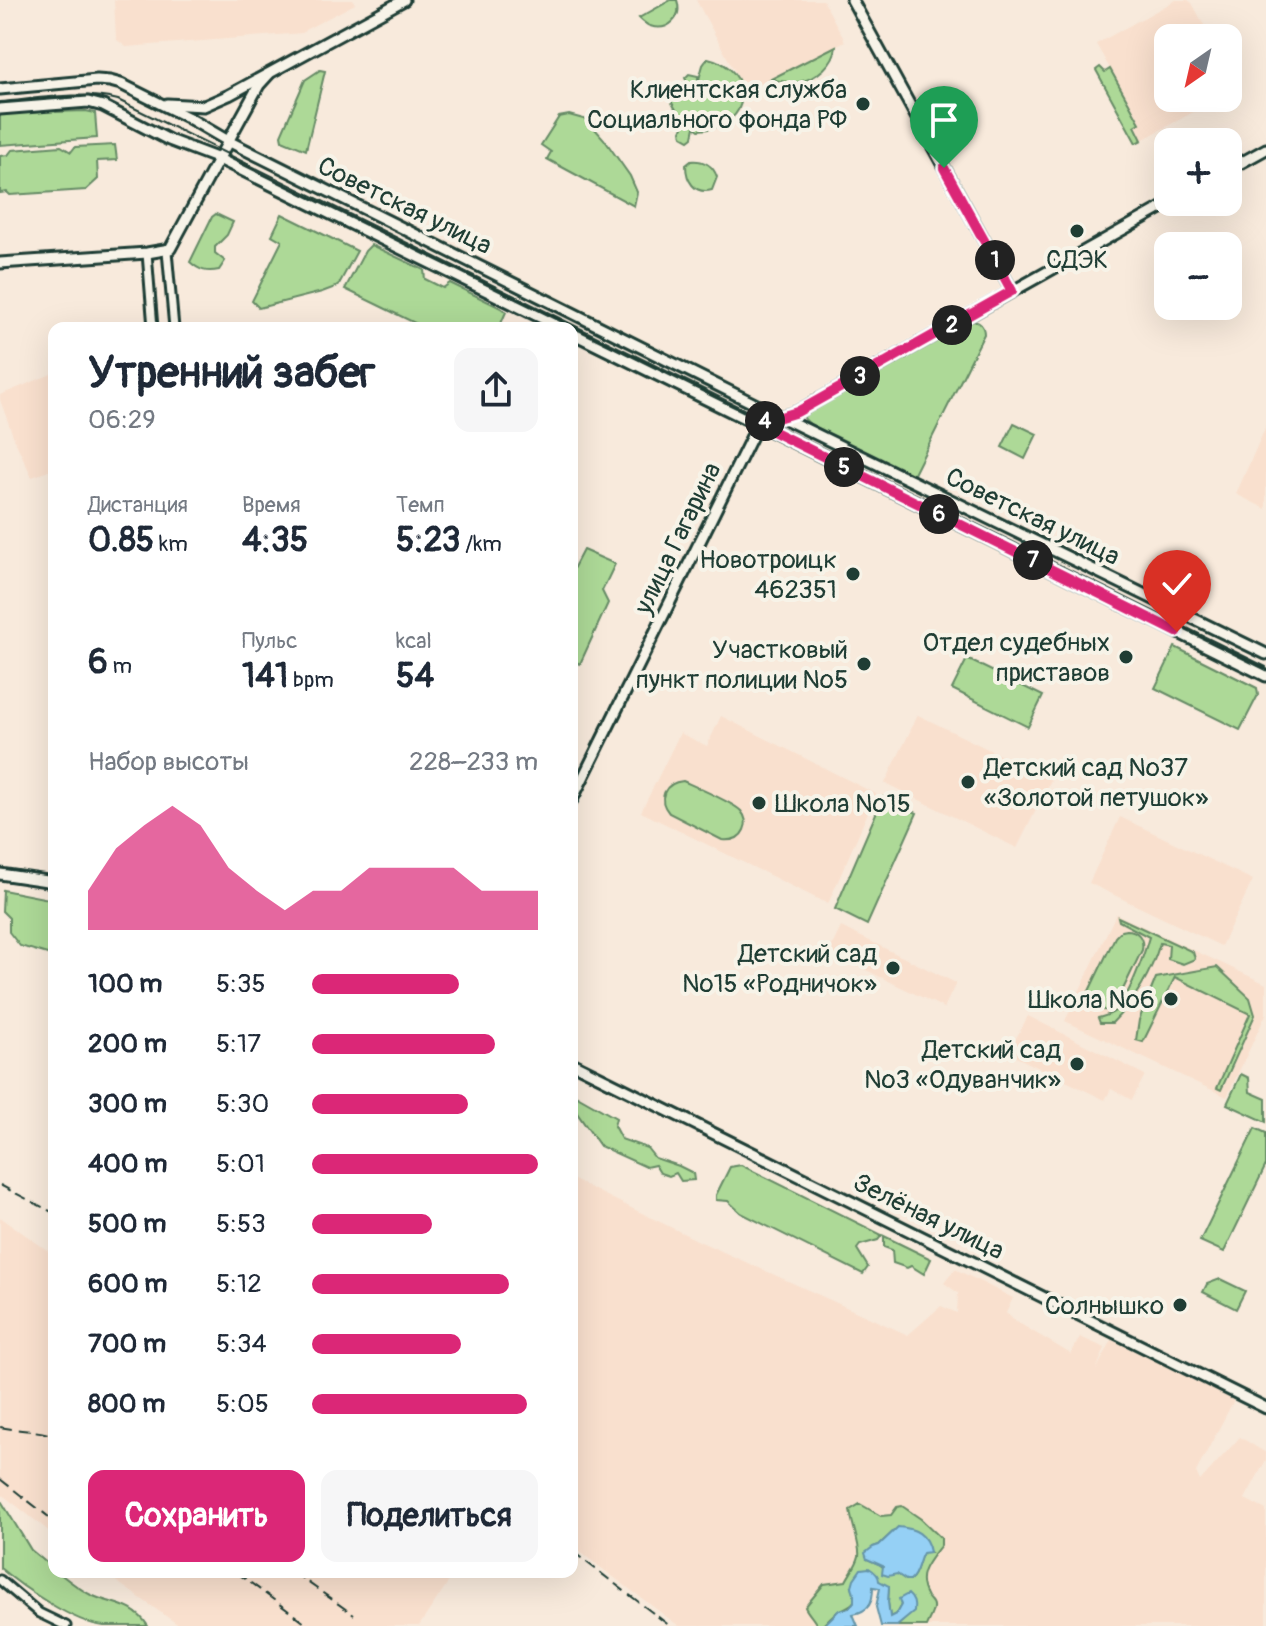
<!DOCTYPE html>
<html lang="ru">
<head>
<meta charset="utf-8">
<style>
  :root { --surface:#fff; --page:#f6f6f7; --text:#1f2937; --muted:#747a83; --accent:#db2777 }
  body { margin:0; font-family:Pangolin,sans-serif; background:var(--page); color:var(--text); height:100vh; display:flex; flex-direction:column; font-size:30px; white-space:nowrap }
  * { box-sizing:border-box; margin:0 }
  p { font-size:26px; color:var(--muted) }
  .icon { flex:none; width:44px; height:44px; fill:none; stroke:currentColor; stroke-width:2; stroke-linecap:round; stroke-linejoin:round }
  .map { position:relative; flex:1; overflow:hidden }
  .panel { position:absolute; left:48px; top:322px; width:530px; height:1256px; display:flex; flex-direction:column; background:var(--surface); border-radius:16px; box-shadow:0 8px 32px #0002 }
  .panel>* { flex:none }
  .needle { width:52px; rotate:214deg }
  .buttons { position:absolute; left:1154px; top:24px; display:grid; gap:16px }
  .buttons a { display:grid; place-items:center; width:88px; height:88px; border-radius:16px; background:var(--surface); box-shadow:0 8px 32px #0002; font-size:40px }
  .pin { position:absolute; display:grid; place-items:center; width:68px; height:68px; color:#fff; margin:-82px -34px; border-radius:50% 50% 50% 0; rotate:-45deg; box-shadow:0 0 8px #0007 }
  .pin .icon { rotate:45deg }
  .km { position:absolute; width:40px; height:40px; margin:-20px; border-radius:50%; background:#222; color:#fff; font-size:22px; line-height:40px; text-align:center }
  .round { display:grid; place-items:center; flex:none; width:84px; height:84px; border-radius:16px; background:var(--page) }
  .overview { display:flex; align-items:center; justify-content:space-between; height:136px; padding:0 40px }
  h1 { font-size:44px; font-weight:700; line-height:60px }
  .figures { display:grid; grid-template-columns:repeat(3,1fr); gap:12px; height:136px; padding:8px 40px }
  .figures div { display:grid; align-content:center }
  .figures b { font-size:34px; font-weight:700 }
  .figures small { font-size:22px; font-weight:400 }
  .figures p { font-size:22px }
  .chart { height:224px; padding:16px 40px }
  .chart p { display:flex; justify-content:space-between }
  .chart svg { width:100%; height:144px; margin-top:8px; fill:var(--accent); opacity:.7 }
  .action { display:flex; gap:16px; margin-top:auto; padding:16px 40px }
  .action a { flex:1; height:92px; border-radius:16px; background:var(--accent); color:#fff; font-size:32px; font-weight:700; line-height:92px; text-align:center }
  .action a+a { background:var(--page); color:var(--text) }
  ul { padding:0 40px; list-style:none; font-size:26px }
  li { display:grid; grid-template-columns:128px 96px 1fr; align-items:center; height:60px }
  li i { height:20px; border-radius:10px; background:var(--accent) }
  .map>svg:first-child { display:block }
</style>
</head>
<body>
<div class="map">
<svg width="1266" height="1626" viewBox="0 0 1266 1626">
  <rect width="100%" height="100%" fill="#f8eadc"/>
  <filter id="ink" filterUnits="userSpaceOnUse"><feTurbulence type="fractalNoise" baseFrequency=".0125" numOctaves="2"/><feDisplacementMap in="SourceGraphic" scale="16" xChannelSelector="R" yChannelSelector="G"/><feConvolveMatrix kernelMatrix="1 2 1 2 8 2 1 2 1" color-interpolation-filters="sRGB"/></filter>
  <g filter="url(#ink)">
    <g fill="#f9e0ce">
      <polygon points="114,0 353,0 355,4 305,30 303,33 126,47 116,39"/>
      <polygon points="696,0 823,0 845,41 746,92"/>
      <polygon points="1176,0 1188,0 1192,3 1211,38 1168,38 1168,98 1219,98 1142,140 1134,126 1140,122 1096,44"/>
      <polygon points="54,373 54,469 32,477 15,441 0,400 0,395"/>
      <polygon points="1266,426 1266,509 1236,494"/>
      <polygon points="918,715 1051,780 1017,848 885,783"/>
      <polygon points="721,716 876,794 828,904 641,812 680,733 707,746"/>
      <polygon points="1120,817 1253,880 1221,946 1089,883"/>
      <polygon points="1116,914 1266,984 1266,1014 1227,1097 1065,1021"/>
      <polygon points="841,927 956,983 944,1008 829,952"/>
      <polygon points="1028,1016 1145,1075 1132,1100 1111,1089 1105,1100 1008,1053"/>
      <polygon points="572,1179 701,1242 908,1335 941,1306 957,1313 958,1293 944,1283 955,1269 1013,1298 1006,1313 1017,1322 1071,1354 1080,1337 1105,1348 1096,1370 1112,1340 1234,1400 1196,1472 1200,1481 1240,1437 1266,1453 1266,1460 1245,1499 1266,1510 1266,1626 926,1626 932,1603 927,1596 921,1581 927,1560 934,1553 941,1538 921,1519 903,1506 897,1507 891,1515 881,1516 859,1504 850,1510 855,1538 859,1546 859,1556 846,1581 824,1585 815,1621 817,1626 679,1626 572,1546"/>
      <polygon points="0,1217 54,1255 54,1535 0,1493"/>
      <polygon points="103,1572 455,1572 419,1626 180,1626"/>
    </g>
    <g fill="#add997" stroke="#668b66" stroke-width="2" fill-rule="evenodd">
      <path d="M671 0H677C683 18 668 32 650 26 647 25 642 21 639 18Z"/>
      <path d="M836 46C835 63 816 79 799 82 790 83 779 81 771 79Z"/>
      <path d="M708 58C754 68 755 128 699 130L695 127 693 137 689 140 682 136 681 131 686 120 679 116C675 105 668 101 667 89L684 83 688 84 685 78 689 74 698 76V83L703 65Z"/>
      <polygon points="1100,67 1105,72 1110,69 1140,123 1135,126 1142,140 1136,143 1096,70"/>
      <polygon points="320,70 325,71 306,150 282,140 281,135 305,80"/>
      <polygon points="55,108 56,112 86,111 95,113 97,138 0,145 0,112"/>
      <polygon points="569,115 587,120 604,139 630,176 637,192 634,206 547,159 551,152 541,145 559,117"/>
      <polygon points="115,145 117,160 97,161 98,179 86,190 10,195 7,192 0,193 0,156 8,155 12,150 61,146 71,152 75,147"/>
      <path d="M691 161C703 160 713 165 717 177L712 190C694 195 686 180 686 165Z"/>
      <path d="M216 214 233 222 227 235 215 247V253L225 261 219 270C206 273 199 270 190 262L212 217Z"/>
      <polygon points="282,214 357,251 338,286 322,292 259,308 252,301 282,241 272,235"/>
      <polygon points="371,245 424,270 425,279 443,288 450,283 501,308 506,312 499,328 425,328 345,289 365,251"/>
      <path d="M970 321C979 320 984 326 984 334L914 474 909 476C885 464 818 436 804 418L805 412Z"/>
      <polygon points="1014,423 1037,434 1025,459 1002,447"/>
      <polygon points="583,550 615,564 602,591 608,603 580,664 572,660 572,571"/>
      <polygon points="1175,647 1257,688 1258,695 1240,730 1155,688"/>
      <polygon points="967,659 1043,696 1028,727 952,689"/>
      <path d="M683 781C694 786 734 803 741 811 746 817 747 824 744 830 740 839 731 841 722 840L669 813C657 799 664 783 683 781Z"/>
      <polygon points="883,797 917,813 867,925 835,909"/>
      <polygon points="3,890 54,900 54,956 20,946 9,932 9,918 2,911"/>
      <path d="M1118 917 1193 952 1195 959 1183 964 1168 959 1169 945 1160 943C1151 974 1135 1000 1112 1023H1100L1098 1018C1105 1016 1111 1015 1116 1010 1129 997 1144 955 1149 937L1119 921Z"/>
      <path d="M1126 930C1138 930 1144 938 1142 950L1116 1004C1108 1013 1097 1012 1091 1002L1089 991 1115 937 1121 931Z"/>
      <polygon points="1217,967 1250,998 1255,1015 1221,1090 1217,1088 1250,1014 1175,977 1143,1042 1136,1040 1139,1020 1156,978"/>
      <polygon points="1241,1074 1249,1078 1250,1092 1266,1099 1266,1122 1227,1104"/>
      <polygon points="572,1093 616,1118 614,1126 621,1139 647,1148 655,1158 679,1166 693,1173 694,1180 681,1181 676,1173 669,1176 660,1173 655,1165 646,1167 600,1146 577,1113 575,1106 572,1106"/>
      <polygon points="1255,1128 1266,1133 1266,1165 1224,1252 1200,1241"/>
      <polygon points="741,1165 882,1235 878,1240 860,1245 857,1249 868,1267 863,1274 741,1213 728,1201 716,1200 716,1195 730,1167"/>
      <polygon points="884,1236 931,1259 924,1274 911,1266 907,1268 893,1263 892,1250 884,1247"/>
      <polygon points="1220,1279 1245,1291 1236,1309 1203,1292 1207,1284"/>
      <path d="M0 1499 31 1550 54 1569V1572H58C68 1580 79 1589 91 1595 113 1605 133 1603 148 1626 133 1626 118 1626 104 1626 74 1623 22 1587 0 1568Z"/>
      <path d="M860 1504 881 1516 891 1515 897 1507 902 1506 921 1519 941 1538V1545C928 1562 914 1575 927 1597 930 1601 934 1602 933 1608 933 1613 928 1621 926 1626H897L908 1616 901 1605 896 1614 890 1617 888 1602 889 1586H852C858 1605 853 1603 839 1611 834 1613 828 1620 824 1624L825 1626H817C815 1619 808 1614 805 1607L824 1584 846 1581C850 1573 857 1565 859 1556 861 1547 851 1522 850 1510ZM898 1527 930 1552H923C918 1561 918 1574 910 1580H906L898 1574H892L879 1564 867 1559 873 1547 879 1545Z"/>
    </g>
    <g fill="#95d0f5" stroke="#6695a8" stroke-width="2">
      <path d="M898 1527C915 1528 927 1534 930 1552L923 1553C918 1561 918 1574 910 1580H906L897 1574 888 1576 882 1574 883 1566 867 1559 865 1553 873 1547 879 1545Z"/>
      <path d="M869 1568C874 1571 879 1575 879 1581L889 1586 888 1602 890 1617 896 1614 901 1605 899 1599 908 1594C914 1599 915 1604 914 1612L897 1626H881L876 1607 880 1588 873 1587C873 1603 869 1611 853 1614L858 1626H825L824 1625 839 1610 849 1608 854 1602V1594L852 1586 854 1579 861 1569Z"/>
    </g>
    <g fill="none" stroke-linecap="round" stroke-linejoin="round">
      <g stroke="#1f3d34" stroke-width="13">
        <g id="street">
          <polyline points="167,251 174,328"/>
          <polyline points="147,253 153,328"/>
          <polyline points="0,1580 39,1613 66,1626"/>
        </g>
      </g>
      <g stroke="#1f3d34" stroke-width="15">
        <g id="secondary">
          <polyline points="852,0 1012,291"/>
          <polyline points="0,89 97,80 110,81 121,84 187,117 228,141 781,417 1266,654"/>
          <polyline points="167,104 204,106 229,95 404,0"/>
          <polyline points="0,109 88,102 103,106 169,140 219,159 562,328"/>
          <polyline points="1228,170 1266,149"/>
          <polyline points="0,263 147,253 170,249 237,125 259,85 269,74"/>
          <polyline points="572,333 1266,676"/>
          <polyline points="758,424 797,412 1172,202"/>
          <polyline points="572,800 758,424"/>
          <polyline points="0,874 54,882"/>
          <polyline points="572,1063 1266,1408"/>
        </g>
      </g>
      <use href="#street" stroke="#f7f3e8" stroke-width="7"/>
      <use href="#secondary" stroke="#f7f3e8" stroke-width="9"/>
      <path stroke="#1f3d34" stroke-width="2" d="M0 102C37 99 82 90 118 100L1266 667"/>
      <g stroke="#1f3d34" stroke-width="2" stroke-dasharray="12 6" stroke-linecap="butt">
        <polyline points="0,1185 54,1213"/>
        <path d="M0 1427C17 1431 37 1429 54 1436"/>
        <polyline points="0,1479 54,1521"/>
        <polyline points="572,1551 670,1626"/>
        <polyline points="236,1572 309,1626"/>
        <polyline points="293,1572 354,1615"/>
      </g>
    </g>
  </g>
  <g fill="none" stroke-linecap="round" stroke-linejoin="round" filter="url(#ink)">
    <g stroke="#fff" stroke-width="16">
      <polyline id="route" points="944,168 1012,291 797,412 758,424 1177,632"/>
    </g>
    <use href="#route" stroke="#db2777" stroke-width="10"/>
  </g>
  <g fill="#1f3d34" stroke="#f7f3e8" stroke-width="3">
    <circle cx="863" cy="104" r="8"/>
    <circle cx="1077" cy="231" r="8"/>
    <circle cx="853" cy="574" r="8"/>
    <circle cx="1126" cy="657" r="8"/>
    <circle cx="864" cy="664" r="8"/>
    <circle cx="968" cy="782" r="8"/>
    <circle cx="759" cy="803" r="8"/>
    <circle cx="893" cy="968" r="8"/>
    <circle cx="1171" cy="999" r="8"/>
    <circle cx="1077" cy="1064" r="8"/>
    <circle cx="1180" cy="1305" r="8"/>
  </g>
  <g text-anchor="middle" stroke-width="8" stroke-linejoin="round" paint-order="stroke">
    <g font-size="26" fill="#1f3d34" stroke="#f7f3e8" text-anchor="end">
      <text x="847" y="98">Клиентская служба<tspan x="847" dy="30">Социального фонда РФ</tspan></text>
      <text x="1077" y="268" text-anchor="middle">СДЭК</text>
      <text x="837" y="568">Новотроицк<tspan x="837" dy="30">462351</tspan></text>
      <text x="1110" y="651">Отдел судебных<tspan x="1110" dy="30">приставов</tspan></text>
      <text x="848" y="658">Участковый<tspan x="848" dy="30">пункт полиции №5</tspan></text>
      <text x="984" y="776" text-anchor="start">Детский сад №37<tspan x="984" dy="30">«Золотой петушок»</tspan></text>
      <text x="775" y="812" text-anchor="start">Школа №15</text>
      <text x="877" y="962">Детский сад<tspan x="877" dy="30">№15 «Родничок»</tspan></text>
      <text x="1155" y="1008">Школа №6</text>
      <text x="1061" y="1058">Детский сад<tspan x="1061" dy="30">№3 «Одуванчик»</tspan></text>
      <text x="1164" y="1314">Солнышко</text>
    </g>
    <g font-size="26" fill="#1f3d34" stroke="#f7f3e8">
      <text transform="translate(405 205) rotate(26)" y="9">Советская улица</text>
      <text transform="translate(1033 516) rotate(26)" y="9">Советская улица</text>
      <text transform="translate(677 538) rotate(-64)" y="9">улица Гагарина</text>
      <text transform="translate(929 1216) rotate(26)" y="9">Зелёная улица</text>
    </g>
  </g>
</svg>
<div class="buttons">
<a><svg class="needle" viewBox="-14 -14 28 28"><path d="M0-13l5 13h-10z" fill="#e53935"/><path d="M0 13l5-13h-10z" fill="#747a83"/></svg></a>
<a>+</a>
<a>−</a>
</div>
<div class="pin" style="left:944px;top:168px;background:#1e9e55"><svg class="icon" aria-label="arrive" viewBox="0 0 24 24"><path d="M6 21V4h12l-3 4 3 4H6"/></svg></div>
<div class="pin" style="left:1177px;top:632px;background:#d93025"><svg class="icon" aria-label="check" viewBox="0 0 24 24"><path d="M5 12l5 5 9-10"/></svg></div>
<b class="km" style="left:995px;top:260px">1</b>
<b class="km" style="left:952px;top:325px">2</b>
<b class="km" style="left:860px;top:376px">3</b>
<b class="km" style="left:765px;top:421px">4</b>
<b class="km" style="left:844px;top:467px">5</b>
<b class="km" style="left:939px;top:514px">6</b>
<b class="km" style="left:1033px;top:560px">7</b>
<section class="panel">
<div class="overview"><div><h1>Утренний забег</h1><p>06:29</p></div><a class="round"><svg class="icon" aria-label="share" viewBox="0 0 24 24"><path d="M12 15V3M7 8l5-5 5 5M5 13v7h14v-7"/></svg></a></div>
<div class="figures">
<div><p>Дистанция</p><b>0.85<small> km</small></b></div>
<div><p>Время</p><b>4:35</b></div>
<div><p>Темп</p><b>5:23<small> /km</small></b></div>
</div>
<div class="figures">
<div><b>6<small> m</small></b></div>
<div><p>Пульс</p><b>141<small> bpm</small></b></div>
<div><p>kcal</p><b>54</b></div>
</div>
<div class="chart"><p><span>Набор высоты</span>228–233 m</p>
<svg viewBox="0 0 160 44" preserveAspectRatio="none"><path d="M0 44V32L10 19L20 12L30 6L40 12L50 25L60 32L70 38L80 32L90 32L100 25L110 25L120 25L130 25L140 32L150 32L160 32V44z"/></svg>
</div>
<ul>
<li><b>100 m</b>5:35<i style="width:65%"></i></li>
<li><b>200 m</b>5:17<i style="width:81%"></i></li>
<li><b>300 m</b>5:30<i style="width:69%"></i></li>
<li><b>400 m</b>5:01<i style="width:100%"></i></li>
<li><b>500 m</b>5:53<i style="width:53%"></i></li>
<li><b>600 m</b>5:12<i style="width:87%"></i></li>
<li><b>700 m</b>5:34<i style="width:66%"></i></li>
<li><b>800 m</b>5:05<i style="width:95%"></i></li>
</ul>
<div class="action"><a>Сохранить</a><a>Поделиться</a></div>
</section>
</div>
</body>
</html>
